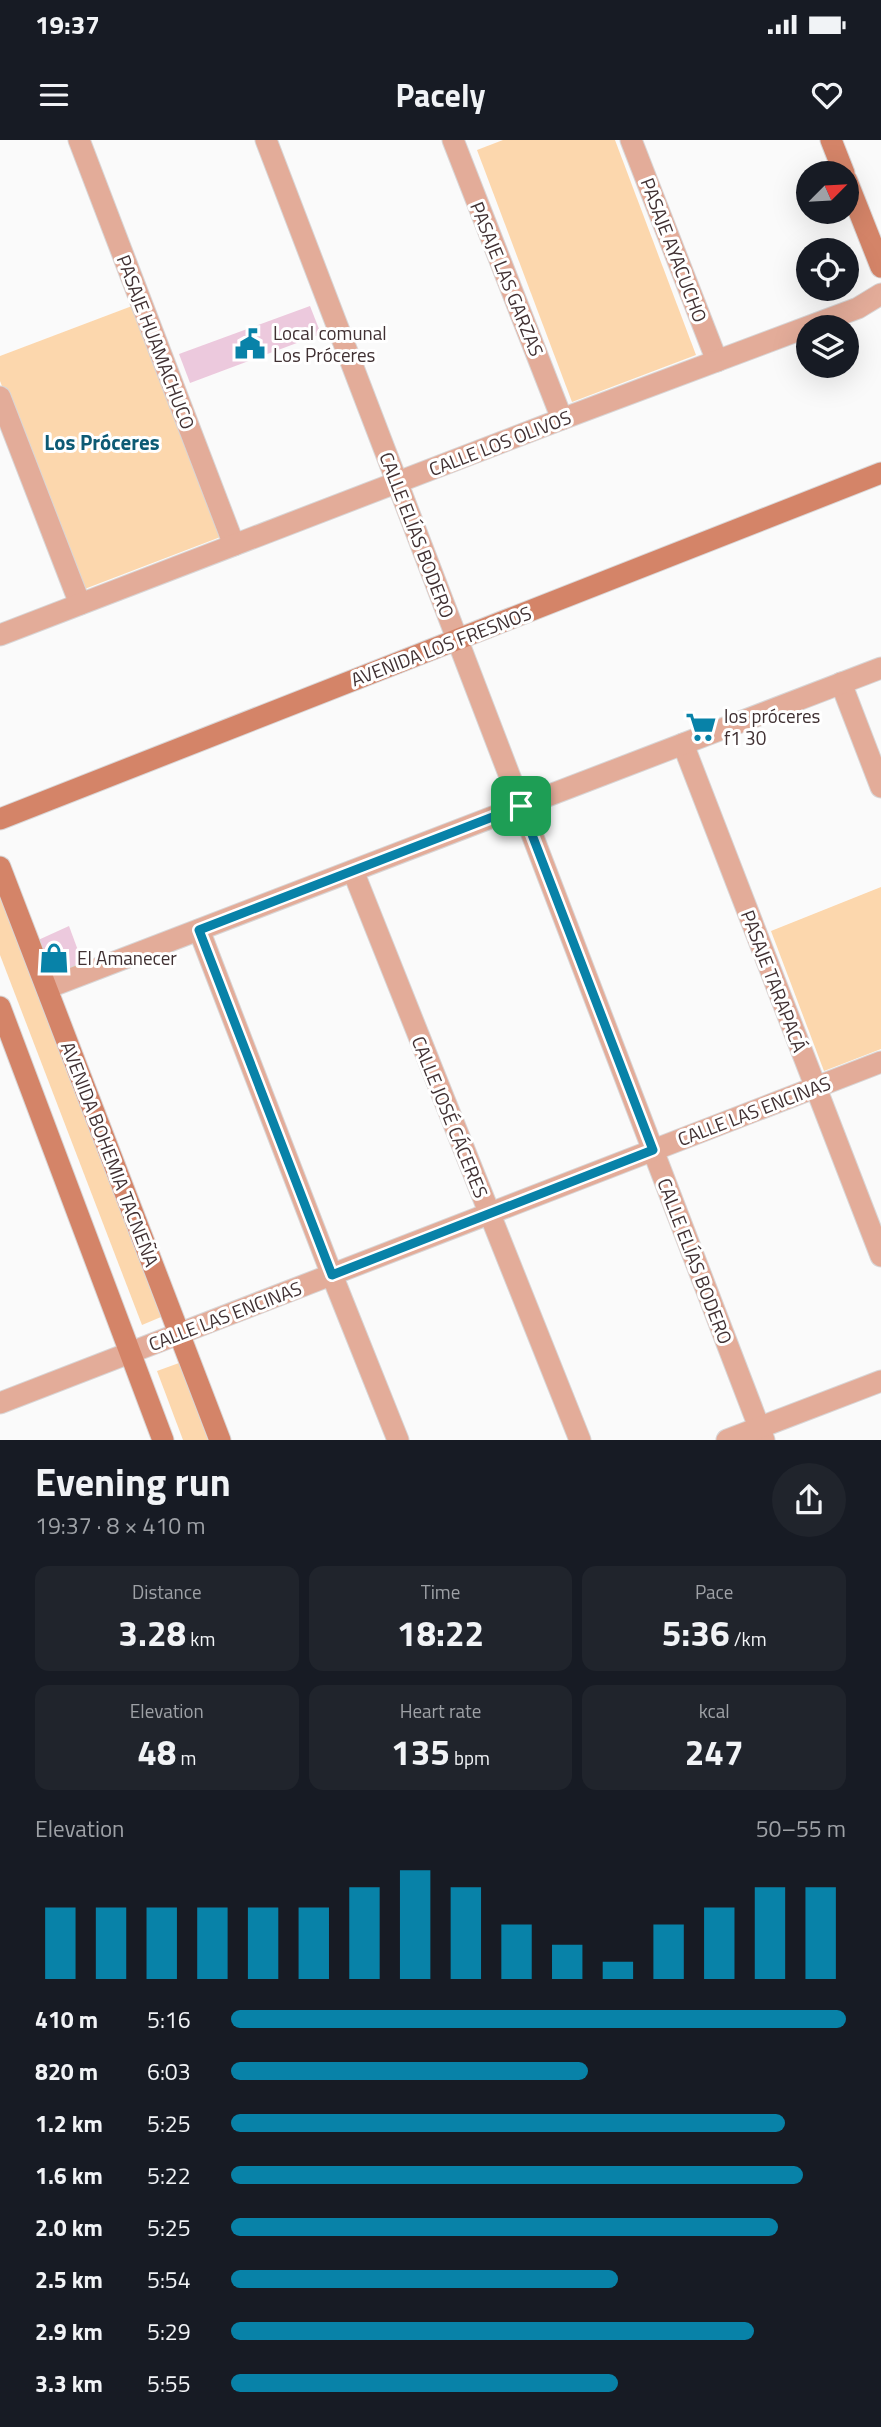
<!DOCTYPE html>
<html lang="en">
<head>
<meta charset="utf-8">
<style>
  :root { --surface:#171b24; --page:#20242c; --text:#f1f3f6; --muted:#9ea1a6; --accent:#0882a8 }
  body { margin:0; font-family:"Titillium Web",sans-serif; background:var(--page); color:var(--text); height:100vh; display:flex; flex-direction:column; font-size:26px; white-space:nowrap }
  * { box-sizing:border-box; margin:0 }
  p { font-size:23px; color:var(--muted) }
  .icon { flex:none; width:38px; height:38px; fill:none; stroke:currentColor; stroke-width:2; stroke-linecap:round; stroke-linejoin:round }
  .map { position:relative; height:1300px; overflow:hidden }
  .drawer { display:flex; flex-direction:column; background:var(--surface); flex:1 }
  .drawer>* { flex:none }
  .needle { width:46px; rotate:66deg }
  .controls { position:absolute; left:796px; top:21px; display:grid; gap:14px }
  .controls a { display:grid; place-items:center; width:63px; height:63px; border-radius:50%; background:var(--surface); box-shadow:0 7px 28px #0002; font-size:35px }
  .pin { position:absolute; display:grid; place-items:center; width:60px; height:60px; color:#fff; margin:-30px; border-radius:14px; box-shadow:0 4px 10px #0006 }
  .round { display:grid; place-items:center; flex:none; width:74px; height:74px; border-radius:37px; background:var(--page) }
  .summary { display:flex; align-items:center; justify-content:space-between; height:119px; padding:0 35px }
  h1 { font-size:38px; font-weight:700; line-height:52px }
  .metrics { display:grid; grid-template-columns:repeat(3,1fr); gap:10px; height:119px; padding:7px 35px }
  .metrics div { display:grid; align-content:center; border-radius:14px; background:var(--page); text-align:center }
  .metrics b { font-size:35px; font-weight:700 }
  .metrics small { font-size:19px; font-weight:400 }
  .metrics p { font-size:19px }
  .chart { height:196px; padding:14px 35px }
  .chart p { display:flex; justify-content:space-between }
  .chart svg { width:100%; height:126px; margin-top:7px; stroke:var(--accent); stroke-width:6 }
  ul { padding:0 35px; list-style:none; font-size:23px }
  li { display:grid; grid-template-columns:112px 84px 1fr; align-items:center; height:52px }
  li i { height:18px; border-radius:9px; background:var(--accent) }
  .status { display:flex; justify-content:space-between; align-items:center; height:49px; padding:0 35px; background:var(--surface); direction:ltr }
  .status svg { height:19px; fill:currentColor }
  header { display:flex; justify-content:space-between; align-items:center; height:91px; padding:0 35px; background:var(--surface); font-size:32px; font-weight:700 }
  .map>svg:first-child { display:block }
</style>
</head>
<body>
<div class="status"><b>19:37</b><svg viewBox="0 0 49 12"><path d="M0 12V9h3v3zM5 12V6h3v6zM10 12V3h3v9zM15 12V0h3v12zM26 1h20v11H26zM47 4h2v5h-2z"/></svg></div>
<header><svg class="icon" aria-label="menu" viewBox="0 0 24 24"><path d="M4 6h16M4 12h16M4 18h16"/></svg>Pacely<svg class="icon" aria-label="heart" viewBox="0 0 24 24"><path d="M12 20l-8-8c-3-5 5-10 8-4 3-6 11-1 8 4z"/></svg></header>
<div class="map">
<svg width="881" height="1300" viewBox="0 0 881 1300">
  <rect width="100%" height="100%" fill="#fafafa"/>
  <g fill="#fcd7ad">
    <polygon points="503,0 615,0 696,215 572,262 477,10"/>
    <polygon points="132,166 223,396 82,450 0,241 0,216"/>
    <polygon points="881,747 881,909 824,931 771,791"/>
    <polygon points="0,757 161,1177 142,1185 0,815"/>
    <polygon points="179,1223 208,1300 183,1300 157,1231"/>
  </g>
  <g fill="#ecc9dd">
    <polygon points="310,166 321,194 190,243 179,214"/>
    <polygon points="69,786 83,824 63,835 48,829 36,801"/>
  </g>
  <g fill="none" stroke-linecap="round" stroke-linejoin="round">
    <g stroke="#d9d6d6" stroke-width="23">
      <g id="street">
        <polyline points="79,0 234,405"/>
        <polyline points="266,0 764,1300"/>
        <polyline points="453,0 562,279"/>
        <polyline points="631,0 717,221"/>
        <polyline points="0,257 80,464"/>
        <polyline points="0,495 562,279 858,168 881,154"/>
        <polyline points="841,543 881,647"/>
        <polyline points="683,604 881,1116"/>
        <polyline points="353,731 580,1300"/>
        <polyline points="199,790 332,1135 398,1300"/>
        <polyline points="47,848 881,528"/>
        <polyline points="0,1263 881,922"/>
        <polyline points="727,1300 881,1241"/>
      </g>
    </g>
    <g stroke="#d9d6d6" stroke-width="23">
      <g id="secondary">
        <polyline points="831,0 844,33"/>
        <polyline points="847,41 881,127"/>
        <polyline points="0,679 881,333"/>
        <polyline points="0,727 220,1300"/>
        <polyline points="0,867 163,1300"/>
      </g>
    </g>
    <use href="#street" stroke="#e3ac99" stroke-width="21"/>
    <use href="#secondary" stroke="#d48468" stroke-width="21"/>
  </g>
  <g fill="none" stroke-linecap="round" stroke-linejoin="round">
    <g stroke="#fff" stroke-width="14">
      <polygon id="route" points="521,666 653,1010 332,1135 199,790"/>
    </g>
    <use href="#route" stroke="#0882a8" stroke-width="9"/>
  </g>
  <defs>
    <g id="civic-bare" transform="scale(2.415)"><path d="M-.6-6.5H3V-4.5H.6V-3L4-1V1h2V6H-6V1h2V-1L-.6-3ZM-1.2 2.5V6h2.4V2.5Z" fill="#0882a8" stroke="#fff" stroke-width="2.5" paint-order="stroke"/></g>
    <g id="supermarket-bare" transform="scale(2.415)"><path d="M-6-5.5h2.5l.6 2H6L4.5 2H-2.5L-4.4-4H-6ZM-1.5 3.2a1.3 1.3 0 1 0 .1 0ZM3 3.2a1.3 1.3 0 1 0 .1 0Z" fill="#0882a8" stroke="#fff" stroke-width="2.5" paint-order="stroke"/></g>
    <g id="shop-bare" transform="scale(2.415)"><path d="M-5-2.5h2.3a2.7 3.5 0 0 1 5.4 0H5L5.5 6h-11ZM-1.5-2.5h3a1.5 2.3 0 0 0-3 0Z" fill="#0882a8" stroke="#fff" stroke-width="2.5" paint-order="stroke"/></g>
  </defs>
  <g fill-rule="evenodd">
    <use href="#civic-bare" x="250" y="204"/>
    <use href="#supermarket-bare" x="701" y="587"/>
    <use href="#shop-bare" x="54" y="818"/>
  </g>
  <g text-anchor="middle" stroke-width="6" stroke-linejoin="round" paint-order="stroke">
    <g font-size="19" fill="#413133" stroke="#fff">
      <text transform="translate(674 110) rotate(69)" y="7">PASAJE AYACUCHO</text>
      <text transform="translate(507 139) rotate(68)" y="7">PASAJE LAS GARZAS</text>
      <text transform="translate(156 202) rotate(69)" y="7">PASAJE HUAMACHUCO</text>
      <text transform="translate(500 303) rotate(-21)" y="7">CALLE LOS OLIVOS</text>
      <text transform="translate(417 395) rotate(69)" y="7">CALLE ELÍAS BODERO</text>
      <text transform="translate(441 506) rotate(-21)" y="7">AVENIDA LOS FRESNOS</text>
      <text transform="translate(774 841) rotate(69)" y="7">PASAJE TARAPACÁ</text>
      <text transform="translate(754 971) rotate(-21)" y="7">CALLE LAS ENCINAS</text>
      <text transform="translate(450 977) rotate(68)" y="7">CALLE JOSÉ CÁCERES</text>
      <text transform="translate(110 1014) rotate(69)" y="7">AVENIDA BOHEMIA TACNEÑA</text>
      <text transform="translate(695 1121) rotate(69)" y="7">CALLE ELÍAS BODERO</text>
      <text transform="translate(225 1176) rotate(-21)" y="7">CALLE LAS ENCINAS</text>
    </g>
    <g font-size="19" fill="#413133" stroke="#fff" text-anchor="start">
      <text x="273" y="200">Local comunal<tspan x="273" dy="22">Los Próceres</tspan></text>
      <text x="724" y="583">los próceres<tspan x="724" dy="22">f1 30</tspan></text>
      <text x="77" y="825">El Amanecer</text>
    </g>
    <g font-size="21" font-weight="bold" fill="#0d5a74" stroke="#fff">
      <text x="102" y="310">Los Próceres</text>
    </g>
  </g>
</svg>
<div class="controls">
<a><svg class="needle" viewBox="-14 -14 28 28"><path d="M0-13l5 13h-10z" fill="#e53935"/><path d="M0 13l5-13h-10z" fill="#9ea1a6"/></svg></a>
<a><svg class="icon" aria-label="locate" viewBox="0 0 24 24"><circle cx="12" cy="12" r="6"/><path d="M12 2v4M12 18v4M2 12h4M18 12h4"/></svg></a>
<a><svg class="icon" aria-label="layers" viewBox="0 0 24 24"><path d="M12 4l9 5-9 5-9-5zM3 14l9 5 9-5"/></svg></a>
</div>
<div class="pin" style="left:521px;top:666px;background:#1e9e55"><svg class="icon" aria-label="arrive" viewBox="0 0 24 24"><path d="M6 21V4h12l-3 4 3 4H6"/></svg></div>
</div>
<section class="drawer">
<div class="summary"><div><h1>Evening run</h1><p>19:37 · 8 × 410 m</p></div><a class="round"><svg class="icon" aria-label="share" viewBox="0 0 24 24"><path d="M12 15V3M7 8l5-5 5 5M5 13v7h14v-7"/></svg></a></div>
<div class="metrics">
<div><p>Distance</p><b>3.28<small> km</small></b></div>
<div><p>Time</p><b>18:22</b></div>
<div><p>Pace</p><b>5:36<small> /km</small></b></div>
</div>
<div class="metrics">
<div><p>Elevation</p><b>48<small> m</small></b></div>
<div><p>Heart rate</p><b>135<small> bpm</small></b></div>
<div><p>kcal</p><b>247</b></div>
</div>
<div class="chart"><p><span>Elevation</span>50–55 m</p>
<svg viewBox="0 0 160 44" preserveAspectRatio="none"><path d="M5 44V19M15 44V19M25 44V19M35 44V19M45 44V19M55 44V19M65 44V12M75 44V6M85 44V12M95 44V25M105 44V32M115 44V38M125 44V25M135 44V19M145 44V12M155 44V12"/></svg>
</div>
<ul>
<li><b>410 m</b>5:16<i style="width:100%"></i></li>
<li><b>820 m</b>6:03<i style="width:58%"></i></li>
<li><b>1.2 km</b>5:25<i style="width:90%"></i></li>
<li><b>1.6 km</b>5:22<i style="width:93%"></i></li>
<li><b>2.0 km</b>5:25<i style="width:89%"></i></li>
<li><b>2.5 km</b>5:54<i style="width:63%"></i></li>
<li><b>2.9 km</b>5:29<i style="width:85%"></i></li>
<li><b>3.3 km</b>5:55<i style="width:63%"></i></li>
</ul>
</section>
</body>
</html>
